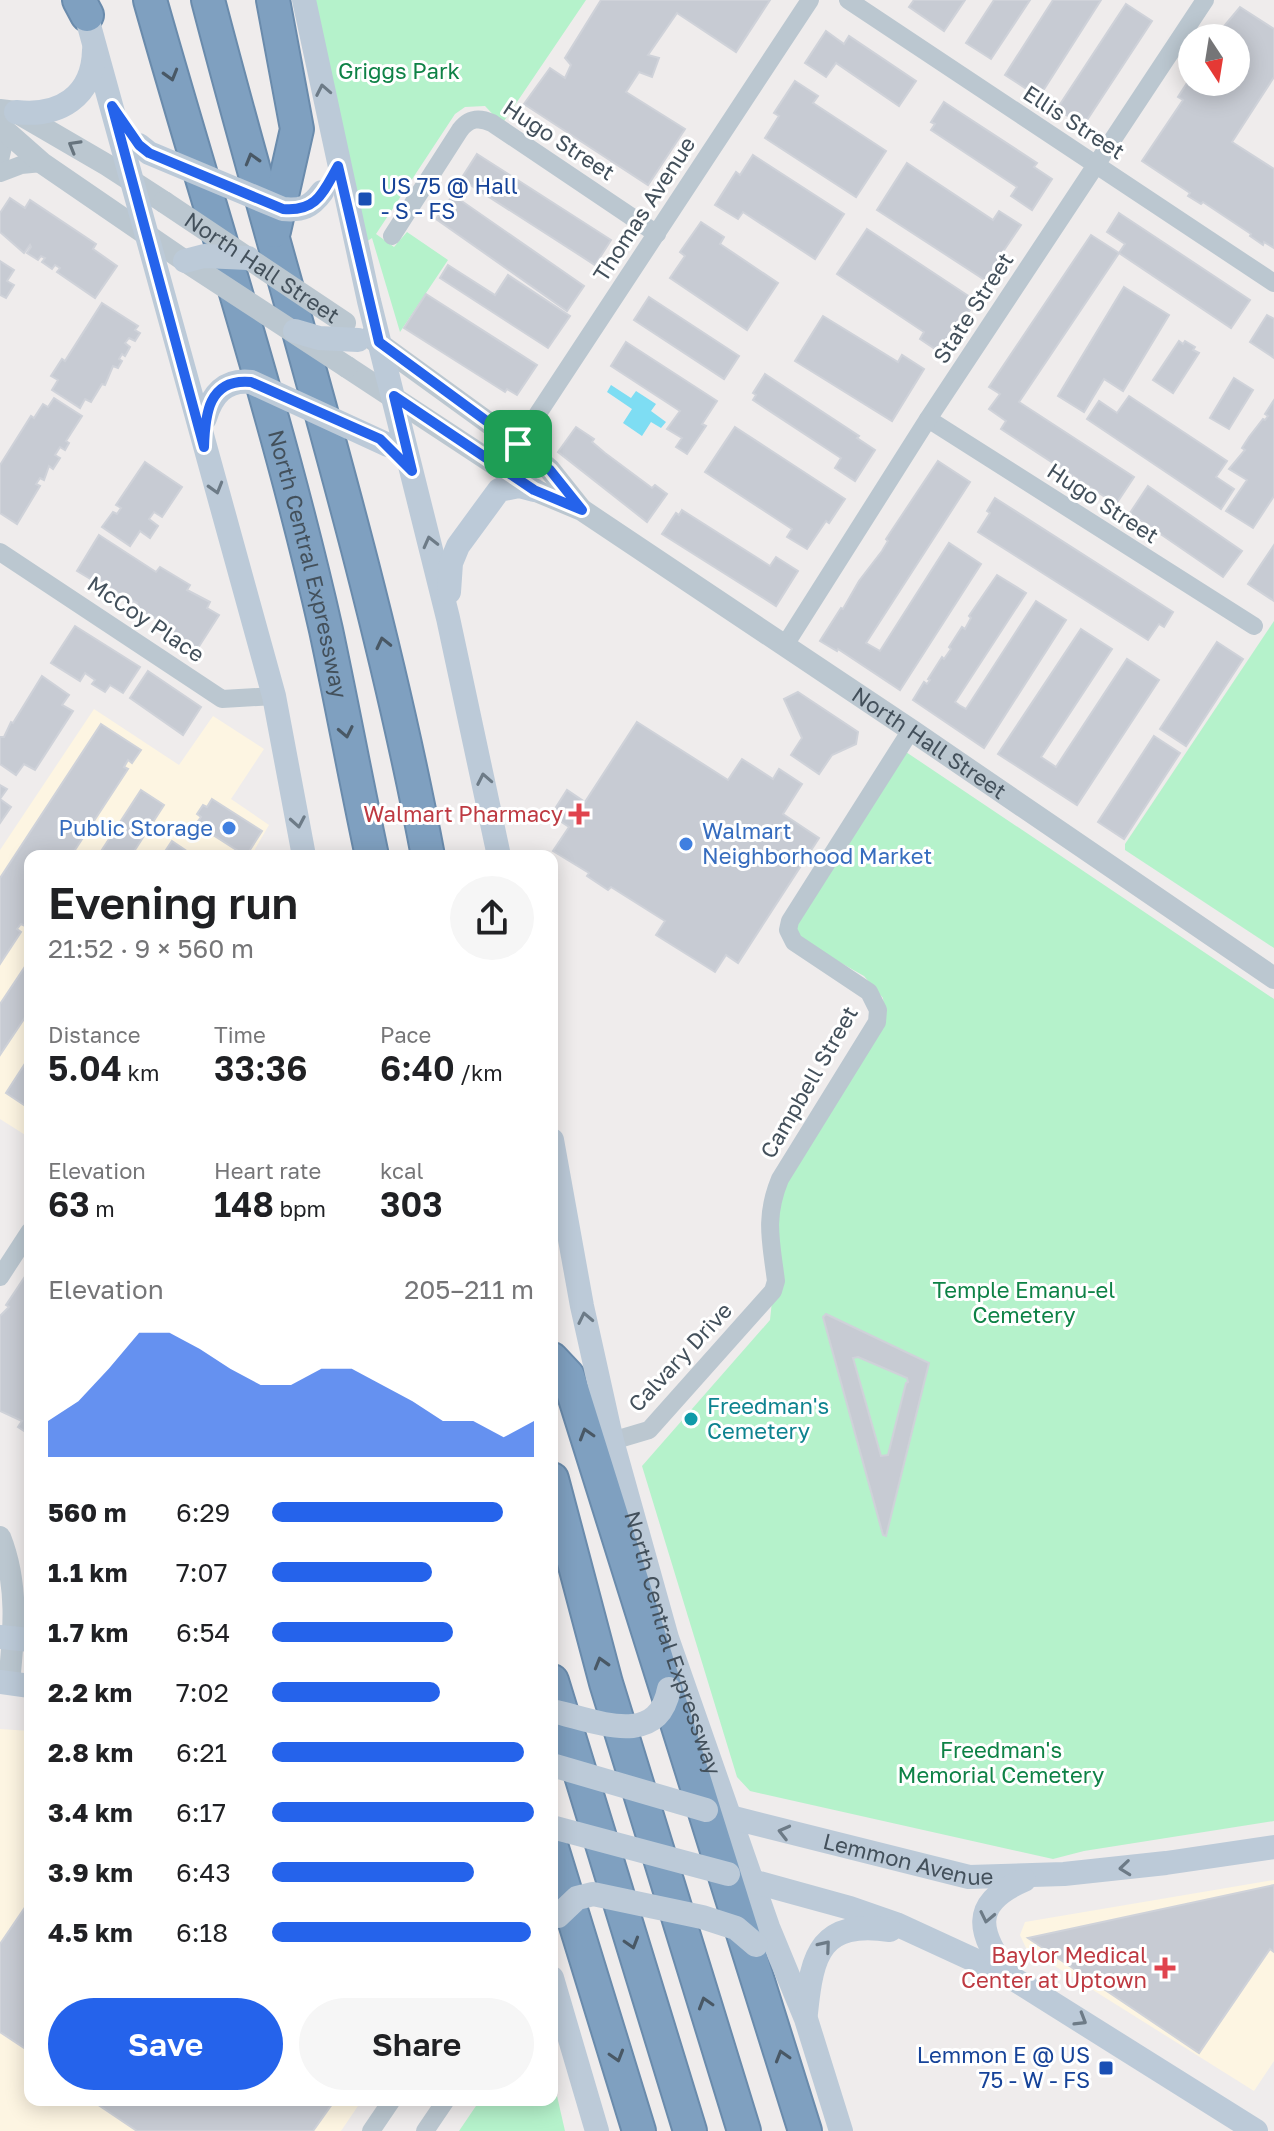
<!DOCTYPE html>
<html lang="en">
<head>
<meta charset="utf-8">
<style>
  :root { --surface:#fff; --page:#f6f6f6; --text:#202124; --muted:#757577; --accent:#2563eb }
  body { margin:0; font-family:"Golos Text",sans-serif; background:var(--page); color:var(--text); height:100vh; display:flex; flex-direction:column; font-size:30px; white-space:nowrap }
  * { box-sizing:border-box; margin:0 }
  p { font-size:26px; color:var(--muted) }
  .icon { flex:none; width:44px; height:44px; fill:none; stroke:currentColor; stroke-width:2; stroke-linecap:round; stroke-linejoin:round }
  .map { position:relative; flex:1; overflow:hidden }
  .drawer { position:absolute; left:24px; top:850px; width:534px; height:1256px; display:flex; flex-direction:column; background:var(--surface); border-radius:16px; box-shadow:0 4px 20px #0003 }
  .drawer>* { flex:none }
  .needle { width:52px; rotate:168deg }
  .tools { position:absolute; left:1178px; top:24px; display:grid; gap:16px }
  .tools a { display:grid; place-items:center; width:72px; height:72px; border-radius:50%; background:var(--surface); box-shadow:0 4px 20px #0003; font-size:40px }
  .pin { position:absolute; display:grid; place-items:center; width:68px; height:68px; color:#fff; margin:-34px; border-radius:16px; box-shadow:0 4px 12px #0006 }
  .round { display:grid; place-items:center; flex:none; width:84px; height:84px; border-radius:42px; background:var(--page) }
  .head { display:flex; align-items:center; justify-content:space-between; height:136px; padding:0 24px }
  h1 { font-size:44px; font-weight:600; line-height:60px }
  .metrics { display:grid; grid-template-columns:repeat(3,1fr); gap:12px; height:136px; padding:8px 24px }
  .metrics div { display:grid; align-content:center }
  .metrics b { font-size:34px; font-weight:600 }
  .metrics small { font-size:22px; font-weight:400 }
  .metrics p { font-size:22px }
  .chart { height:224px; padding:16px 24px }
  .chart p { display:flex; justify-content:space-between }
  .chart svg { width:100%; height:144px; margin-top:8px; fill:var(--accent); opacity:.7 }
  .action { display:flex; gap:16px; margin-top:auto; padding:16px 24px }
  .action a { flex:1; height:92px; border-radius:48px; background:var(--accent); color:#fff; font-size:32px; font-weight:600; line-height:92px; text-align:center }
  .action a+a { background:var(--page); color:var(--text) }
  ul { padding:0 24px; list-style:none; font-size:26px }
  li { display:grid; grid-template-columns:128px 96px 1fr; align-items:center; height:60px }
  li i { height:20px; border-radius:10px; background:var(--accent) }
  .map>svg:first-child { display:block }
</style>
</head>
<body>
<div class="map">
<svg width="1274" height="2131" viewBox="0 0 1274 2131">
  <rect width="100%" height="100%" fill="#efecec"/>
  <g fill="#fdf5e2">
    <polygon points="94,709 179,765 213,716 264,749 231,799 269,825 251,856 30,856 30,1138 0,1119 0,850"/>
    <polygon points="0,1729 30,1731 30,2100 362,2100 341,2131 0,2131"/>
    <polygon points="1274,1880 1274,2061 1254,2091 1026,1948 1020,1935 1025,1922"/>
  </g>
  <g fill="#b5f2cb">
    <polygon points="315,0 586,0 502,124 485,106 465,107 455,114 376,234 394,247 407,232 448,260 400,332 372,238 366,242"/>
    <polygon points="1274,621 1274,948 1125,850 1125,844"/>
    <polygon points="903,750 1274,999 1274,1821 1084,1851 1053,1859 750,1791 737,1777 642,1466 770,1320 779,1235 779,1202 788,1179 885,1019 883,998 864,976 802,941 797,932 797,924"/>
    <polygon points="552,2074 565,2131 459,2131 480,2100 552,2100"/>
  </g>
  <polygon fill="#7eddf3" points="611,385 631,398 636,391 656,404 651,411 666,422 661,428 651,422 642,436 623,423 632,409 607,392"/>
  <g fill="#c7cbd3" stroke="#cfd2d9" stroke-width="2" fill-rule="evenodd">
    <polygon points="601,0 770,0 736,52 677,13 648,55 659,58 652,77 639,72 626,92 685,129 648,185 524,104 550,68 565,78 571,65 565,58"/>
    <polygon points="914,0 965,0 944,31 909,7"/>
    <polygon points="994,0 1030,0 991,59 966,43"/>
    <polygon points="1053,0 1101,0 1039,97 1005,75"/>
    <polygon points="1126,4 1152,21 1083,126 1057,109"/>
    <polygon points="1240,7 1274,29 1274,77 1232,142 1274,169 1274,248 1264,242 1263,245 1250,236 1251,234 1203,202 1201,204 1188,196 1190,193 1142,161 1183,100 1178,97 1187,83 1191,86 1193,82 1236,82 1236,38 1222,38 1225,34 1220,31"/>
    <polygon points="826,31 844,44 849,36 916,81 899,106 836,63 826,77 805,63"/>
    <polygon points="795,81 818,96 813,103 886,151 856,197 765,138 779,116 774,113"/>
    <polygon points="944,102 1037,163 1034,167 1052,179 1032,210 1011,196 1017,187 931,130 935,124 931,122"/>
    <polygon points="477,154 611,240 595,265 461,179"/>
    <polygon points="753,155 844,214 815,259 743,212 738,219 715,205 736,172 740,175"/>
    <polygon points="907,163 993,220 999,211 1021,225 1000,256 1004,258 988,282 877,210"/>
    <polygon points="453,195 584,286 567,311 436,219"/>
    <polygon points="10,198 25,208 30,200 96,244 93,249 117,266 95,298 57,272 60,268 55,265 52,269 42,262 45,258 41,256 38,260 27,253 31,247 30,245 24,253 0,232 0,213"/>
    <polygon points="1119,213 1250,300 1231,328 1119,253 1125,244 1107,232"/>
    <polygon points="701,222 724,237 720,244 778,283 747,330 670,278 685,256 680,252"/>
    <polygon points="867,229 976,301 941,353 920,339 924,332 837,274"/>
    <polygon points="1091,235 1119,253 1019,402 1134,477 1116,504 1001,429 1006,421 989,409 1000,394 989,387"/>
    <polygon points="0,261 14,270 7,281 14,285 6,298 0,295"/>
    <polygon points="448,265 495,295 508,275 570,316 548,348 440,278"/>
    <polygon points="1124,287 1169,315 1123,391 1104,379 1084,412 1058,396"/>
    <polygon points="426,294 537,365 517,395 507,389 505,392 404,328"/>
    <polygon points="649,297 739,356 724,379 634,320"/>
    <polygon points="102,303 138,326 135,330 140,333 135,341 129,338 125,343 130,347 125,356 122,354 119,359 122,361 118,368 113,366 105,385 102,384 91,402 85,399 80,408 52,390 58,380 51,376 62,359 65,361"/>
    <polygon points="1267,315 1274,319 1274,358 1250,342"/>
    <polygon points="823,316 898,362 902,355 924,369 892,421 795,361"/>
    <polygon points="1179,341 1183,344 1185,341 1195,347 1193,350 1199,353 1173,393 1153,380"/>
    <polygon points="626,342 717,401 702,424 706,426 687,454 676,447 682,438 667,429 680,411 611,366"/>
    <polygon points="765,374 859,436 857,438 875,450 855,481 835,468 841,458 753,400 756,395 753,393"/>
    <polygon points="1234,378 1253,390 1229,429 1210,418"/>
    <polygon points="1129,396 1227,461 1216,477 1234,489 1221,509 1087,419 1099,401 1117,413"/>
    <polygon points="54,398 82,416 66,441 69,443 65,450 60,447 55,455 60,458 53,469 49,466 44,480 40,478 36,484 40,486 17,524 0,513 0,465 31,416 34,418 43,404 48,407"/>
    <polygon points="1274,400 1274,496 1253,528 1226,511 1247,480 1229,469 1245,450 1242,448 1249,437 1263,419 1265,420 1268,416 1265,414"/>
    <polygon points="576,427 594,439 592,442 605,453 652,488 655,485 667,494 647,522 558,452"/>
    <polygon points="735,427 845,499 829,523 826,521 807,549 787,537 792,529 705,472"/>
    <polygon points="938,461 970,482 866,643 880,651 949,543 981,564 900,690 838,649 837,651 820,641 841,608 843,609 859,581 882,551 888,541 886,539"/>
    <polygon points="145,462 182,487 162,517 154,512 149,519 158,526 150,538 140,531 130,546 102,527 113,512 117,514 121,508 116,505"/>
    <polygon points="1148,486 1242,551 1223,577 1130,513"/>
    <polygon points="995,498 1173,612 1164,627 1159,624 1148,640 978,532 990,513 987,511"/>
    <polygon points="682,510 770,566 776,557 798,571 776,606 662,534 676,513 679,515"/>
    <polygon points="99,535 156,572 160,567 190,585 187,590 210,602 207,608 219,615 198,648 164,627 166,625 135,606 137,603 133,601 132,603 96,577 94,581 77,571"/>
    <polygon points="1274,545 1274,601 1248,584"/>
    <polygon points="997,575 1026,593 955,702 959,705 966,709 1036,601 1066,620 984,748 913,700 924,682 927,684 930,680 928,679 942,657 944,659 951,649 949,647 962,627 965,629 971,618 969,616"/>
    <polygon points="75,626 140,667 123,693 110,685 105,692 92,684 95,680 85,673 80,681 51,663"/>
    <polygon points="1081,629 1112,649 1041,757 1056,767 1127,659 1159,680 1077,805 998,754"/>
    <polygon points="1217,642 1243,659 1186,746 1160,729"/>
    <polygon points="148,671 201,707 183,735 130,698"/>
    <polygon points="42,676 69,695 62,705 73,711 35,770 24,764 16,775 0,764 0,737 4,737 11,722 13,723"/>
    <polygon points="798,692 858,732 856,744 832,755 819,774 791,755 802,738 784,699"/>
    <polygon points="637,722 728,780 742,759 773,779 779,769 802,784 783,814 819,838 738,963 726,955 715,972 656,935 665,921 611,887 608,890 587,876 589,873 553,851 569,827 551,815 567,790 585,802"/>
    <polygon points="101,724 141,750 132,763 128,760 124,767 128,769 71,856 30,856 30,918 25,926 21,924 17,929 21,932 0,964 0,878"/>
    <polygon points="1154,736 1180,753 1124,839 1098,822"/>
    <polygon points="0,785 7,789 0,799 11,807 0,823"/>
    <polygon points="141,790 164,805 131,856 98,856"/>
    <polygon points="212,799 262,831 246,856 196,824 201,817 197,814 203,805 207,807"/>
    <polygon points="172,841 194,856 162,856"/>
    <polygon points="30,959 30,1010 0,1055 0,1004"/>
    <polygon points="30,1056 30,1109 6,1093"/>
    <polygon points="30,1269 30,1435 18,1427 22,1421 0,1411 0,1316 9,1307 6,1305"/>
    <path d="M826 1314 929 1363 886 1536 883 1535 823 1317ZM858 1357 907 1378 908 1382 906 1383 888 1455 881 1456 853 1358Z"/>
    <polygon points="1274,1885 1274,1952 1270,1949 1199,2053 1028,1938"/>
    <polygon points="30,1900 30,2052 0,2032 0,1944"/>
    <polygon points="91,2100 335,2100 313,2131 137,2131"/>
  </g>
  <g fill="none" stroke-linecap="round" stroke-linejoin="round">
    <g stroke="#6a8bac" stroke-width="36">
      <g id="motorway">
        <polyline points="79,0 87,15"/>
        <path id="s4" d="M150 0C209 209 278 418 326 630 342 705 356 781 372 856"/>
        <path d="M208 0C282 285 373 566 428 856"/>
        <polyline points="273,0 297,129 274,231"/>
        <polyline points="552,1359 568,1376 805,2131"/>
        <polyline points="552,1479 606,1683 744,2131"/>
        <polyline points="552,1681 690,2131"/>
        <polyline points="552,1848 639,2131"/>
      </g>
    </g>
    <g stroke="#bbc7d0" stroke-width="18">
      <polyline points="848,0 1274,283"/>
      <polyline points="0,160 6,133"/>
      <polyline points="0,173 21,165 42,163"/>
      <path d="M392 236 460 130C469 118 479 117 492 123L657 234"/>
      <polyline points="928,419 1254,626"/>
      <polyline points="518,444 810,0"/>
      <polyline points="0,552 222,699 274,696"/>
      <polyline points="785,645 928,419 1205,0"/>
      <polyline points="0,1277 30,1231"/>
      <path d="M612 1441 649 1430 773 1291 776 1281C771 1241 764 1218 780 1179L877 1022 878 1010 869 992 794 942 788 930 790 921 911 730"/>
      <polyline points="371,2131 392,2100"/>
      <polyline points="425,2131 446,2100"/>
    </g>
    <g stroke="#bbc7d0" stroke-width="22">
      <polyline points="0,110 16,112 107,165 164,202"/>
      <polyline points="0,126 42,163 185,261"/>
      <polyline points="370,337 530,453 550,470 581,509"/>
      <path id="s1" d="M347 367 534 490 582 510 911 730 1274 978"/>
      <path d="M0 1537C19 1585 14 1633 9 1683"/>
    </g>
    <g stroke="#bccad8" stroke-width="24">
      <polyline points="82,0 274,696 304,856"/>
      <polyline points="304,0 369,301 448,618 499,856"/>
      <path d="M16 112C59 117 93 97 94 50"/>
      <polyline points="449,592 451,563 458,546 499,490 519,486 534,490"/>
      <path id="s2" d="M552 1140 582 1306 612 1441 667 1638 768 1927 806 2019 841 2131"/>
      <polyline points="0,1637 30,1640"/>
      <polyline points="0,1682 30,1686"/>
      <path id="s3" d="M718 1814 969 1877 1064 1874 1166 1863 1274 1847"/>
      <polyline points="741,1878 850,1908 896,1924 1009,1976 1256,2131"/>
      <path d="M1009 1975C979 1934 968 1904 1024 1880"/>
      <polyline points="552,1978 597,2131"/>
      <path d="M806 2013C812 1953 821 1920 890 1930"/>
    </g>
    <use href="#motorway" stroke="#7fa0c0" stroke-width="32"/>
    <g stroke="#bbc7d0" stroke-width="22">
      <path id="s5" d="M164 202 345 323"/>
      <polyline points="185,261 347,367"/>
    </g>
    <g stroke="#bccad8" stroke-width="24">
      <path d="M139 145 149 153 283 209C302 211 311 207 322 192"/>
      <polyline points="185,261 204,256 248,258"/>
      <polyline points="295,331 319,338 358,340"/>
      <path d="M205 418C212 395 225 379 251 382L388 445"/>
      <path d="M552 1711C594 1720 657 1750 669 1689"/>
      <polyline points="552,1765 706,1810"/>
      <polyline points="552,1827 728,1874"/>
      <polyline points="558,1916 577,1898 593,1894 702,1917 736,1928 756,1945"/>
    </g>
  </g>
  <defs><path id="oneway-chevron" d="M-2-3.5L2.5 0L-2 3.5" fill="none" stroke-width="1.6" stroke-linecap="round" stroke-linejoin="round" transform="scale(2)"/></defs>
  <g stroke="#495865">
    <use href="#oneway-chevron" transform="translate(171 75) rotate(74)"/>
    <use href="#oneway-chevron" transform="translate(252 159) rotate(-106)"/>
    <use href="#oneway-chevron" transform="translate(383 643) rotate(-103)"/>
    <use href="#oneway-chevron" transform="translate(346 732) rotate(78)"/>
    <use href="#oneway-chevron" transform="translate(586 1434) rotate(-107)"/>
    <use href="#oneway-chevron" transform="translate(601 1663) rotate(-106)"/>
    <use href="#oneway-chevron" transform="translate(632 1943) rotate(73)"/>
    <use href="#oneway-chevron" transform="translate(705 2003) rotate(-107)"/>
    <use href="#oneway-chevron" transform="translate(617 2056) rotate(73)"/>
    <use href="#oneway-chevron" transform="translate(782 2056) rotate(-107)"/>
  </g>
  <g stroke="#6d7b87">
    <use href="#oneway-chevron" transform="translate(323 90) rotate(-101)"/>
    <use href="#oneway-chevron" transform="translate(216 488) rotate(74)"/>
    <use href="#oneway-chevron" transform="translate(430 542) rotate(-104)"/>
    <use href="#oneway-chevron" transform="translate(484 779) rotate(-101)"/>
    <use href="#oneway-chevron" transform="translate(298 822) rotate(80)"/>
    <use href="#oneway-chevron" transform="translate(585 1318) rotate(-102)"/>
    <use href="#oneway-chevron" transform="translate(784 1832) rotate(-166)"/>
    <use href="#oneway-chevron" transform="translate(1125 1868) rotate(174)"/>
    <use href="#oneway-chevron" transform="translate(987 1917) rotate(102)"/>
    <use href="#oneway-chevron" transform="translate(825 1946) rotate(-50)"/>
    <use href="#oneway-chevron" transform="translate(1081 2020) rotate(31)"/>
  </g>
  <use stroke="#67747e" href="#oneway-chevron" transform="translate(74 146) rotate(-150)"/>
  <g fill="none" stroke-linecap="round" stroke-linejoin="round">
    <g stroke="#fff" stroke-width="16">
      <path id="route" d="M112 106 139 145 149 153 283 209C317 212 323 192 338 166L379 342 530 453 550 470 582 510 534 490 394 396 412 471 380 439 251 382C208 378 205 415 204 447Z"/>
    </g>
    <use href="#route" stroke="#2563eb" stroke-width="10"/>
  </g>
  <g fill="#1a4fb4" stroke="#fff" stroke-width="3">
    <rect x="357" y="191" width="16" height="16" rx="4"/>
    <rect x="1098" y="2060" width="16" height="16" rx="4"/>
  </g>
  <g fill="#e0444e" stroke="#fff" stroke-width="3">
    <path d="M575 802h8v8h8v8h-8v8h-8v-8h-8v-8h8z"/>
    <path d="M1161 1956h8v8h8v8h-8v8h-8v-8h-8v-8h8z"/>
  </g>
  <g fill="#3f7fe0" stroke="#fff" stroke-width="3">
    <circle cx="229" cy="828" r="8"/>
    <circle cx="686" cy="844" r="8"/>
  </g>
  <circle fill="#0f9aa8" stroke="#fff" stroke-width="3" cx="691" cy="1419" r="8"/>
  <g text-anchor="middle" stroke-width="6" stroke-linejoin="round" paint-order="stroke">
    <g font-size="22" fill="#0e8246" stroke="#fff">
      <text x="399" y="79">Griggs Park</text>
      <text x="1024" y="1298">Temple Emanu-el<tspan x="1024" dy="25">Cemetery</tspan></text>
      <text x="1001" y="1758">Freedman's<tspan x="1001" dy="25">Memorial Cemetery</tspan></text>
    </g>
    <g font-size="22" fill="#43505b" stroke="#fff">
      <text transform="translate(1074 122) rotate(33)" y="8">Ellis Street</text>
      <text transform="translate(559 140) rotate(33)" y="8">Hugo Street</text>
      <text transform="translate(644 209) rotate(-57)" y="8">Thomas Avenue</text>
      <text dy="8" stroke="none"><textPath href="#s5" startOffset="118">North Hall Street</textPath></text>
      <text transform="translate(973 308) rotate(-57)" y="8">State Street</text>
      <text transform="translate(1103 503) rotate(33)" y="8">Hugo Street</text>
      <text dy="8" stroke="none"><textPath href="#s4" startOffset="586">North Central Expressway</textPath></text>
      <text transform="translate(146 619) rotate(34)" y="8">McCoy Place</text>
      <text dy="8" stroke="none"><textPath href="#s1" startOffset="694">North Hall Street</textPath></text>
      <text transform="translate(809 1082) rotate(-60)" y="8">Campbell Street</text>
      <text transform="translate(680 1357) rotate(-47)" y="8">Calvary Drive</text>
      <text dy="8" stroke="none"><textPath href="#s2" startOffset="518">North Central Expressway</textPath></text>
      <text dy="8" stroke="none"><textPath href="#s3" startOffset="196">Lemmon Avenue</textPath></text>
    </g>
    <g font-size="22" fill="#164399" stroke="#fff" text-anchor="start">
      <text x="381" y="194">US 75 @ Hall<tspan x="381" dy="25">- S - FS</tspan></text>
      <text x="1090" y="2063" text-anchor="end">Lemmon E @ US<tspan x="1090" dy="25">75 - W - FS</tspan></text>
    </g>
    <g font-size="22" fill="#be3a42" stroke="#fff" text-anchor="end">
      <text x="563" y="822">Walmart Pharmacy</text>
      <text x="1147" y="1963">Baylor Medical<tspan x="1147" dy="25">Center at Uptown</tspan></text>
    </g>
    <g font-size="22" fill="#366cbe" stroke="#fff" text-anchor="end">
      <text x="213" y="836">Public Storage</text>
      <text x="702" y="839" text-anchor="start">Walmart<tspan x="702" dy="25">Neighborhood Market</tspan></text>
    </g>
    <g font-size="22" fill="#0d838f" stroke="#fff" text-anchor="start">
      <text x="707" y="1414">Freedman's<tspan x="707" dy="25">Cemetery</tspan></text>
    </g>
  </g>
</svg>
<div class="tools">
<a><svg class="needle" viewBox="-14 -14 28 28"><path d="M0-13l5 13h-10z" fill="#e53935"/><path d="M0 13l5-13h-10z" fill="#757577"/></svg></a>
</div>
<div class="pin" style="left:518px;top:444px;background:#1e9e55"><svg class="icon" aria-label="arrive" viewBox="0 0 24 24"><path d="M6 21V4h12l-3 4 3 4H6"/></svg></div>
<section class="drawer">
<div class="head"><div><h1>Evening run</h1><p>21:52 · 9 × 560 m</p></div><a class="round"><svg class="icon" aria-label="share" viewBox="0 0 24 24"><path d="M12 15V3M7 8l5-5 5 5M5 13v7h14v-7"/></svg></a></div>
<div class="metrics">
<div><p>Distance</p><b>5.04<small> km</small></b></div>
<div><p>Time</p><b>33:36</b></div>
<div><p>Pace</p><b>6:40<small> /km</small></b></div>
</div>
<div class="metrics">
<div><p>Elevation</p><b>63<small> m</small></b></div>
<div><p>Heart rate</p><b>148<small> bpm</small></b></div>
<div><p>kcal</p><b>303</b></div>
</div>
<div class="chart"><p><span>Elevation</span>205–211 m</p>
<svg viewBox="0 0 160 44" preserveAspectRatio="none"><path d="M0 44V33L10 27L20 17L30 6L40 6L50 11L60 17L70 22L80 22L90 17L100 17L110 22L120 27L130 33L140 33L150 38L160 33V44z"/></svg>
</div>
<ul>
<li><b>560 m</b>6:29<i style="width:88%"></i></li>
<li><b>1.1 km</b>7:07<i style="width:61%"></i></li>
<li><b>1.7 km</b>6:54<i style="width:69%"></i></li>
<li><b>2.2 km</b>7:02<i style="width:64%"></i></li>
<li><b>2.8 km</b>6:21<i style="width:96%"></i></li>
<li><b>3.4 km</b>6:17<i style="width:100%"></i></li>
<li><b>3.9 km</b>6:43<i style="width:77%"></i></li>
<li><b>4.5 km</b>6:18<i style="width:99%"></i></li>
</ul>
<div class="action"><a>Save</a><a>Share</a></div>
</section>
</div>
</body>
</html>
